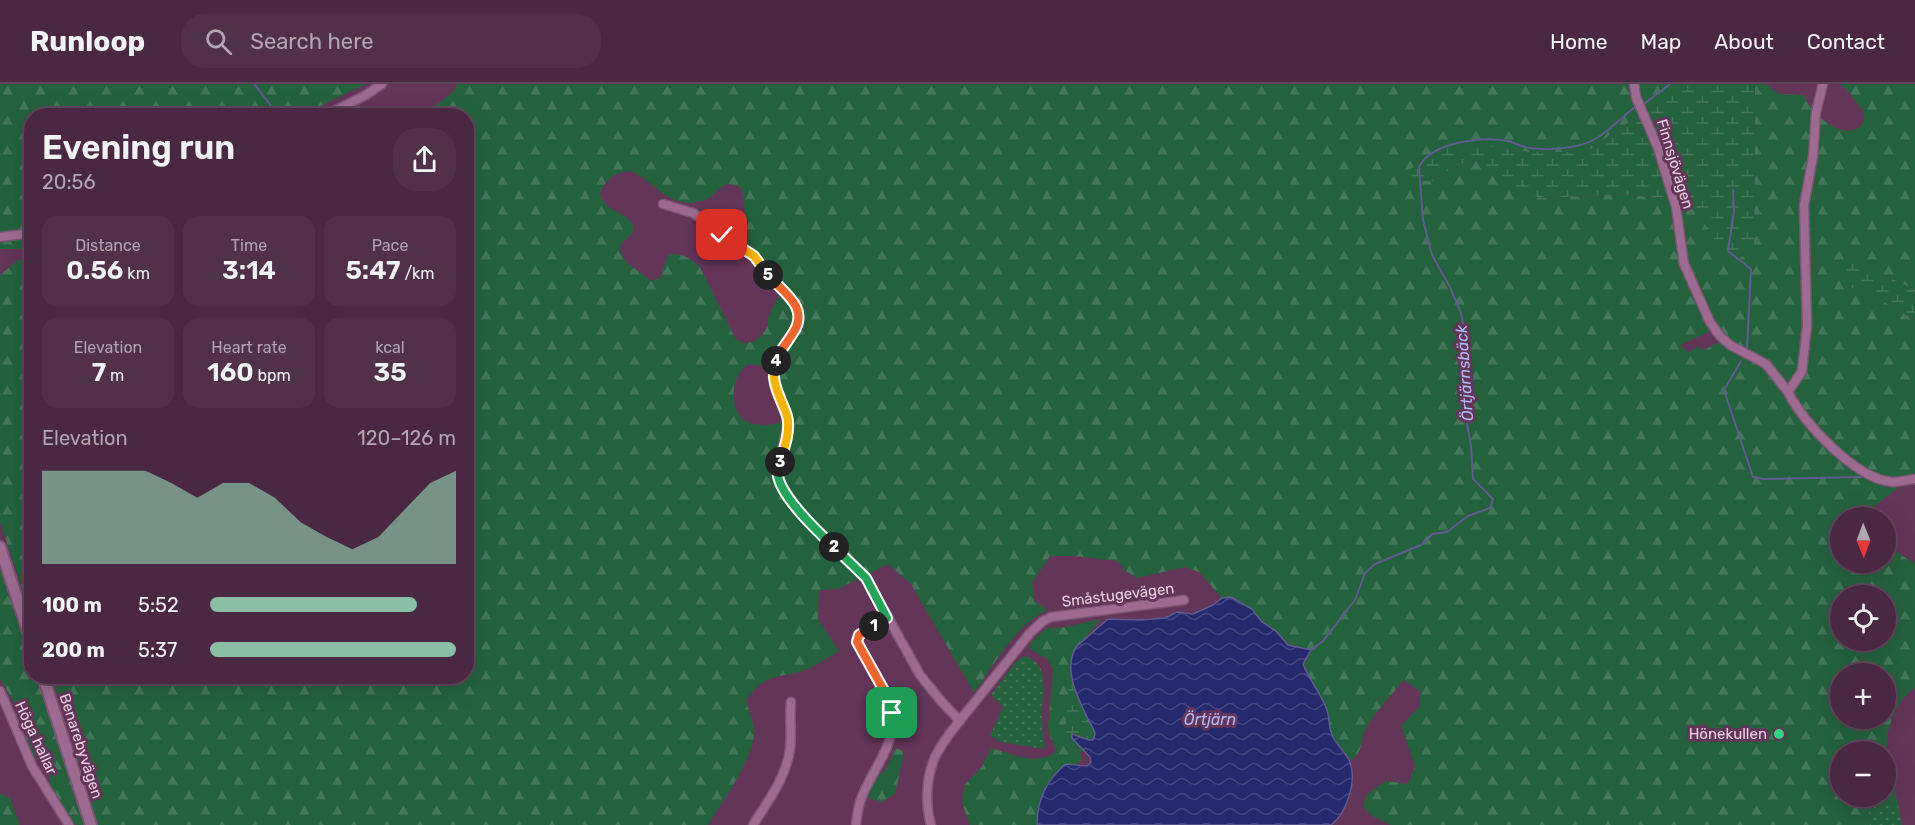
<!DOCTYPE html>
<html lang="en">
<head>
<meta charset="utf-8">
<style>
  :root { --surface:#4a2843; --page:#51304a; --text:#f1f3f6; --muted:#b2a6b2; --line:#61445c; --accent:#8abfa5 }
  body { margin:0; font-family:Rubik,sans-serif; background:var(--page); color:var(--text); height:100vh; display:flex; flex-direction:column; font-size:22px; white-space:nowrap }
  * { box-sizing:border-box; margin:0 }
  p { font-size:20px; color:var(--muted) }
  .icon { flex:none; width:33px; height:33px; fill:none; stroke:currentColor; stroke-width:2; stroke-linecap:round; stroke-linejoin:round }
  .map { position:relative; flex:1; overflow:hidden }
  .panel { position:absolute; left:24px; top:24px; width:450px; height:576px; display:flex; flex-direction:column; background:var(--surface); border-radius:24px; box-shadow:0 6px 24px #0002,0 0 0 2px var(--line) }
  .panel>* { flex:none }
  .needle { width:39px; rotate:179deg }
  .controls { position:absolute; left:1830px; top:423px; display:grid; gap:12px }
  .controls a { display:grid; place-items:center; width:66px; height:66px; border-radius:50%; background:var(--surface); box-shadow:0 6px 24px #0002,0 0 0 2px var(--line); font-size:30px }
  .pin { position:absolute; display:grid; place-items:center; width:51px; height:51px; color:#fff; margin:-26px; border-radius:12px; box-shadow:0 3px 9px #0006 }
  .km { position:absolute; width:30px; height:30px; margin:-15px; border-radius:50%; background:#222; color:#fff; font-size:16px; line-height:30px; text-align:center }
  .round { display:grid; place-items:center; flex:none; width:63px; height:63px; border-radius:24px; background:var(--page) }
  .overview { display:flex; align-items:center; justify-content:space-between; height:102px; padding:0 18px }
  h1 { font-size:33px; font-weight:600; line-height:45px }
  .metrics { display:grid; grid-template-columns:repeat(3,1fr); gap:9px; height:102px; padding:6px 18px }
  .metrics div { display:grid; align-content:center; border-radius:15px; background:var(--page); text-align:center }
  .metrics b { font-size:26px; font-weight:600 }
  .metrics small { font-size:16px; font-weight:400 }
  .metrics p { font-size:16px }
  .chart { height:168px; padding:12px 18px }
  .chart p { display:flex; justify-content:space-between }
  .chart svg { width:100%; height:108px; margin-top:6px; fill:var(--accent); opacity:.7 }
  ul { padding:0 18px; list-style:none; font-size:20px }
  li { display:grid; grid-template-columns:96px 72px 1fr; align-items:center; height:45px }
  li i { height:15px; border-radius:8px; background:var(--accent) }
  header { display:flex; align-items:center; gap:36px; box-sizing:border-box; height:84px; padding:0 30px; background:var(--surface); border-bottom:2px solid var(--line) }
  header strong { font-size:28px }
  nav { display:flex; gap:33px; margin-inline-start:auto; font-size:21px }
  .search { width:420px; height:54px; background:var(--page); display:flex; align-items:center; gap:15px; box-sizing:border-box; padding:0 21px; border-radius:24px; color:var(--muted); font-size:22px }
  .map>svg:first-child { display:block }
</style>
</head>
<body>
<header>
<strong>Runloop</strong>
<div class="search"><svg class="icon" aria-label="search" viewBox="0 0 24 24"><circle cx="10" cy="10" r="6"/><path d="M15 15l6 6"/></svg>Search here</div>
<nav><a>Home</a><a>Map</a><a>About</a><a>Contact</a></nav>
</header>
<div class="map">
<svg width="1915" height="741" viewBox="0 0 1915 741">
  <defs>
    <pattern id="green-dots" width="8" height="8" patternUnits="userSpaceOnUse" patternTransform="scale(1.5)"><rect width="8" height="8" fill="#24623e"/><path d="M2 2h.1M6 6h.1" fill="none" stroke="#44775a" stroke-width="1.8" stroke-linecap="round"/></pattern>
    <pattern id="forest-firs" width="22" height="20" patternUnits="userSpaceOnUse" patternTransform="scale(1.5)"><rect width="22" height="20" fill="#24623e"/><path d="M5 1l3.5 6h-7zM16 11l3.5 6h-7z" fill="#44775a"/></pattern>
    <pattern id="wetland-marsh" width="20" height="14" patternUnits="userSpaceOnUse" patternTransform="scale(1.5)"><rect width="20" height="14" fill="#24623e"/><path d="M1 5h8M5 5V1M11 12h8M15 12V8" fill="none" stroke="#44775a"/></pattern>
    <pattern id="water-waves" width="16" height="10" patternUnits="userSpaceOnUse" patternTransform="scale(1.5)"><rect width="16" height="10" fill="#25296d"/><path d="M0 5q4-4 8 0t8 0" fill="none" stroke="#454782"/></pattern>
  </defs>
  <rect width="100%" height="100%" fill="#633559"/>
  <g fill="url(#green-dots)">
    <path d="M1025 572C1050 581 1044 605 1042 626 1042 639 1043 652 1045 665L1001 658 990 652 1003 623 991 611 1016 578Z"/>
    <polygon points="1898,720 1902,741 1871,741 1868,724"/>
  </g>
  <g fill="url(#forest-firs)" fill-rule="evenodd">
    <polygon points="0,0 366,0 302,31 32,32 31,165 0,165"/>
    <path d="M458 0H1663L1659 15 1652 24 1612 49 1595 63 1583 68H1528L1477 61 1442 65 1427 76 1433 97 1456 81 1476 77 1497 86 1505 93 1542 114 1625 110 1657 114 1688 107 1698 129 1754 166 1755 0H1766L1779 10 1804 11C1810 26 1826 42 1842 46 1853 50 1867 42 1864 30 1863 26 1859 21 1856 18 1852 11 1847 5 1840 0H1915V206L1874 186 1849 171 1847 202 1870 210 1915 236V398H1906L1867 428V433L1840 434V478H1886V461L1915 480V604C1897 615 1886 643 1887 665 1888 683 1895 702 1898 720L1868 724 1871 741H1391L1372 732 1363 722 1367 710 1386 697 1408 700 1415 682 1401 642 1420 622V607L1404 596C1393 609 1369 635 1364 649 1360 661 1362 671 1349 677 1342 666 1333 657 1329 645 1327 639 1329 632 1327 626 1320 610 1309 596 1303 580L1310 566 1288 561 1276 547 1262 538 1252 525 1231 513 1222 514 1199 488 1185 483 1137 494 1124 486 1118 477 1074 472H1050L1032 499 1034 516 1047 526C1014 543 995 579 974 609L911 500 888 480 838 505 819 506 818 535 839 567C828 573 817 582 805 586 775 596 768 587 746 616 748 625 752 634 754 644 757 671 722 718 708 741H98L52 593 466 592V32L413 31C428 26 451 14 458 0ZM629 87C651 93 663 119 691 119 696 118 704 117 709 114 720 107 722 94 741 104 749 123 740 142 747 160 764 167 770 189 785 200 781 211 773 220 769 231 767 237 769 234 768 240 764 254 747 266 735 254L700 183C692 175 679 167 668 171L660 194 651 197C638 184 620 181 620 161L632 150 634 142C631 138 627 133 623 131 612 125 605 123 600 110 605 97 613 88 629 87ZM1711 247 1719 258 1704 266 1698 263 1688 268 1680 261ZM748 280 758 281 778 290 783 315 791 328C788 331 784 336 780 338 771 343 751 342 743 335 728 322 732 290 748 280ZM1840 512H1886V556H1840ZM1840 590H1886V634H1840ZM1840 668H1886V712H1840Z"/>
    <polygon points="18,176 32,177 31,531 0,438 0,191"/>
    <polygon points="0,473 31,569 32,592 39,593 88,741 75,741 50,702 49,692 45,683 31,670 18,626 0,594"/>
    <path d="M1100 535 1094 544 1073 568 1065 650 1080 668 1082 675 1077 680C1049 681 1037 716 1037 741H970L962 719 965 700 981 684 991 664C1013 670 1037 683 1057 667L1050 653 1048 644 1053 585 1048 576 1029 564 1032 557 1047 544 1066 543Z"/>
    <polygon points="896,664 903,667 903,673 895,710 881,718 868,714 872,698 886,685"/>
    <polygon points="0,709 10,714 20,741 0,741"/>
  </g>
  <g fill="url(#wetland-marsh)">
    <polygon points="1663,0 1755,0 1754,166 1729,180 1698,129 1688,107 1657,114 1625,110 1542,114 1517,107 1497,86 1476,77 1456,81 1433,97 1408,97 1409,86 1442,65 1452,62 1477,61 1528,68 1583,68 1595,63 1612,49 1652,24 1659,15"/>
    <polygon points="1849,171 1874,186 1915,206 1915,236 1870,210 1847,202 1839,190 1840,178"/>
    <polygon points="1070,590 1080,618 1095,647 1094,656 1072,654 1083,667 1080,668 1065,650"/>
  </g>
  <path fill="url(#water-waves)" stroke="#615b91" stroke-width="1.5" d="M1231 513 1252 525 1262 538 1276 547 1288 561 1311 566 1303 580C1309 596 1321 609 1327 626 1330 635 1328 644 1333 653 1337 661 1345 668 1349 676 1358 695 1347 729 1331 741H1037C1037 716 1046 696 1066 680L1087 682 1091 678 1090 673 1072 654V650L1089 656H1093L1095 650C1094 644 1090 639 1087 633 1077 612 1063 585 1076 563L1108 535 1140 536 1165 534 1177 528 1193 530 1213 521 1222 514Z"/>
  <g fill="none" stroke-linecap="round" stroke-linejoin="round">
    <g stroke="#615b91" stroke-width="2">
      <polyline points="254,0 279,32"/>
      <polyline points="1644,20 1670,0"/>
      <polyline points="1733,106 1734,127 1728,167 1751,185 1747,265"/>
      <polyline points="1741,277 1724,306 1753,393 1763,395 1861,393"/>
      <path d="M1311 566 1323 557 1355 516 1365 489 1375 480 1421 461 1432 450 1447 448 1468 432 1490 424 1493 415 1473 395 1471 362 1465 328 1464 245 1461 229 1450 203 1432 171 1423 136 1419 83C1431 58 1483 52 1508 57 1515 59 1522 63 1530 64 1545 66 1562 65 1576 62 1603 57 1616 36 1637 22"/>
    </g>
    <g stroke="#7b5574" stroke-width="11">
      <g id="minor">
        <polyline points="1634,0 1636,13 1658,64 1676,123 1684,180 1710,238 1720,252 1730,261 1766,280 1788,308"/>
        <path d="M1823 0 1816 28 1813 73 1804 121 1807 242 1802 287 1788 308C1803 339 1856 395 1892 398 1899 398 1907 396 1915 395"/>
        <polyline points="324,32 366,11 382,0"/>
        <polyline points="663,120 693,129 754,172 768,191 797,222 799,235 797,243 782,264 774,283 773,292 776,307 787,331 788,340 778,387 780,399 797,425 816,446 866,494 920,591 941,617 960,637"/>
        <polyline points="0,153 32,149"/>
        <polyline points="0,607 32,682 69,741"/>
        <path d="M753 741C768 717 786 694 790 665 792 649 789 634 791 618"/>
        <path d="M856 741C857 730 859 719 863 710 874 684 897 658 892 628 888 605 870 583 859 563L857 555 863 548 887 534"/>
        <path d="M931 741C925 719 926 694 935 673 944 655 957 640 970 624 990 599 1010 574 1030 549L1043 537 1051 533 1184 516"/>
      </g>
    </g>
    <g stroke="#7b5574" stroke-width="14">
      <g id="tertiary">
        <polyline points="0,463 32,559"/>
        <polyline points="43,592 91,741"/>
      </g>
    </g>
    <use href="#minor" stroke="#9d6b92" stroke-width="8"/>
    <use href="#tertiary" stroke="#9d6b92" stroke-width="10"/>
  </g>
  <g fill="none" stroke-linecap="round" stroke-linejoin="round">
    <g stroke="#fff" stroke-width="12">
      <polyline id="split-1" points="874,542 859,551 857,558 887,612 892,629"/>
    </g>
    <g stroke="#fff" stroke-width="12">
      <polyline id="split-2" points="834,463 866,494 887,534 874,542"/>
    </g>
    <g stroke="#fff" stroke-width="12">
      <path id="split-3" d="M780 378C779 383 777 387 778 392 782 414 818 448 834 463"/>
    </g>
    <g stroke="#fff" stroke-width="12">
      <path id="split-4" d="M776 277C769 298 781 313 787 332 791 346 784 365 780 378"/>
    </g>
    <g stroke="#fff" stroke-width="12">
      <path id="split-5" d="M768 191C784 209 810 224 793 249 787 259 780 266 776 277"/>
    </g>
    <g stroke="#fff" stroke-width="12">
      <polyline id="split-6" points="722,151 754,172 768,191"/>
    </g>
    <use href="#split-1" stroke="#f0652b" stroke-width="8"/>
    <use href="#split-2" stroke="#22a559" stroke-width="8"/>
    <use href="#split-3" stroke="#22a559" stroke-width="8"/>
    <use href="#split-4" stroke="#f5b400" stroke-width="8"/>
    <use href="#split-5" stroke="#f0652b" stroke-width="8"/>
    <use href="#split-6" stroke="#f5b400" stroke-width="8"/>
  </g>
  <circle fill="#30d882" stroke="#633559" stroke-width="2" cx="1779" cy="650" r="6"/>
  <g text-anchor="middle" stroke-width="6" stroke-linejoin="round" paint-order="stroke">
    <g font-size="15" fill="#edd1e6" stroke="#633559">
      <text transform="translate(1675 80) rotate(73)" y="5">Finnsjövägen</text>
      <text transform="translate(1118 511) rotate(-7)" y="5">Småstugevägen</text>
      <text transform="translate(36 654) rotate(65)" y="5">Höga hallar</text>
      <text transform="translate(81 662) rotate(72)" y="5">Benarebyvägen</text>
    </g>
    <g font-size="15" fill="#edd1e6" stroke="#633559" text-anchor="end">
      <text x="1767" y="655">Hönekullen</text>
    </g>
    <g font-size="16" font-style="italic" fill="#afbcf9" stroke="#633559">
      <text transform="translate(1464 289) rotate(-94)" y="6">Örtjärnsbäck</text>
      <text x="1210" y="641">Örtjärn</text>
    </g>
  </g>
</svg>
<div class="controls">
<a><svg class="needle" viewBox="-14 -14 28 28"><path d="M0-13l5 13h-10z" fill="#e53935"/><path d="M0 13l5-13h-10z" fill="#b2a6b2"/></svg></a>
<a><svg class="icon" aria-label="locate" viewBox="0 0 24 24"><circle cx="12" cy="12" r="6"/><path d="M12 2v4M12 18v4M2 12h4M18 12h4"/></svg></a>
<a>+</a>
<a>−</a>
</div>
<div class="pin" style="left:892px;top:629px;background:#1e9e55"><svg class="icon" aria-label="arrive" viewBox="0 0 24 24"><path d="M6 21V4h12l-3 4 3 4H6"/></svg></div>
<div class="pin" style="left:722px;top:151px;background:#d93025"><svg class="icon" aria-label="check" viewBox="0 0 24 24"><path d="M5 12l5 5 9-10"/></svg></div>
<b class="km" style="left:874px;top:542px">1</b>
<b class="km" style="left:834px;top:463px">2</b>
<b class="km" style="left:780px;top:378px">3</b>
<b class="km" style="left:776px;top:277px">4</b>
<b class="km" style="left:768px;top:191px">5</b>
<section class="panel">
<div class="overview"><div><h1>Evening run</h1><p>20:56</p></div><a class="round"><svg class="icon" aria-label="share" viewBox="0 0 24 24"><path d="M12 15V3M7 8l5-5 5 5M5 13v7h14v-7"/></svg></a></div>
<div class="metrics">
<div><p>Distance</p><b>0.56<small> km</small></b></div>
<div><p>Time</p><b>3:14</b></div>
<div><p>Pace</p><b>5:47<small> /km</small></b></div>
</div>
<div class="metrics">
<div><p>Elevation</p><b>7<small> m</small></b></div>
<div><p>Heart rate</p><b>160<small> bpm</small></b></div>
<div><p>kcal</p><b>35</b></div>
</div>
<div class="chart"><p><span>Elevation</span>120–126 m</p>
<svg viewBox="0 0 160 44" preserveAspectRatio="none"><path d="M0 44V6L10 6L20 6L30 6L40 6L50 11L60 17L70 11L80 11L90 17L100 27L110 33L120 38L130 33L140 22L150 11L160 6V44z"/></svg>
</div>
<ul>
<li><b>100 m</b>5:52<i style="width:84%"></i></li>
<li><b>200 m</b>5:37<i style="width:100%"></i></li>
</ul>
</section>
</div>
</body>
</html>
